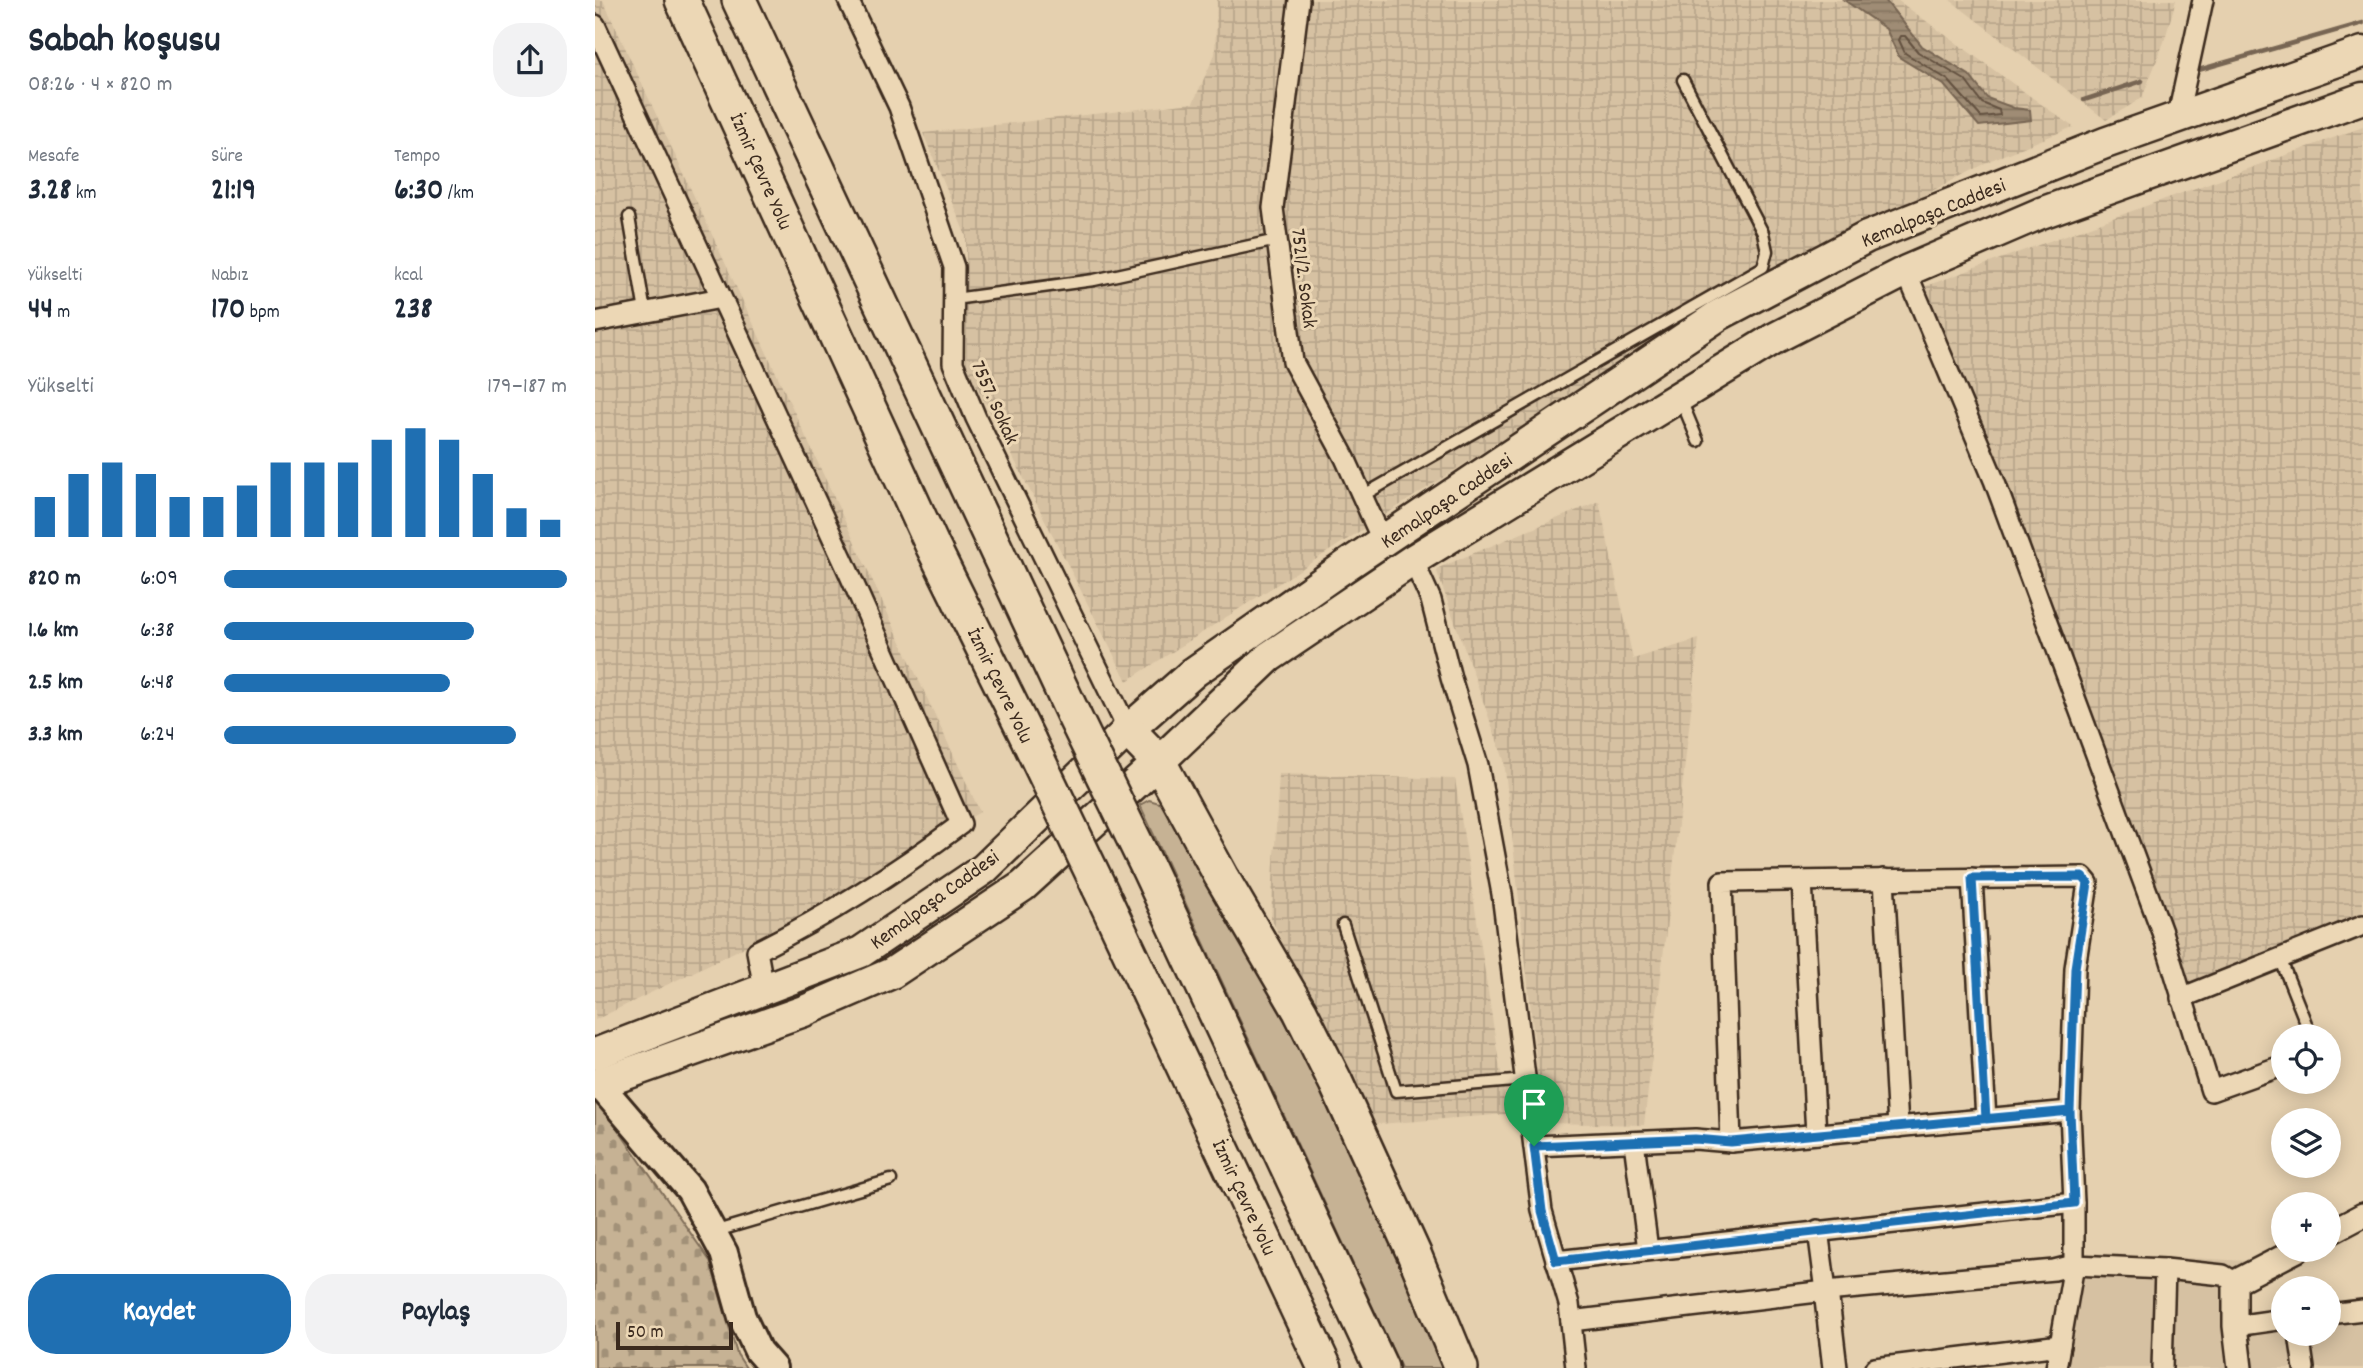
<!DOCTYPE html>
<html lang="tr">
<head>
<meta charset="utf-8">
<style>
  :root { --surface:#fff; --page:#f2f2f3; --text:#1f2937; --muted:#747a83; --accent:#1f6fb2 }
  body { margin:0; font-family:Dekko,sans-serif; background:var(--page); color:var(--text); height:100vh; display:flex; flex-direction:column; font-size:26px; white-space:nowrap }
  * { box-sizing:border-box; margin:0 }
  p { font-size:23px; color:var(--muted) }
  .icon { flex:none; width:38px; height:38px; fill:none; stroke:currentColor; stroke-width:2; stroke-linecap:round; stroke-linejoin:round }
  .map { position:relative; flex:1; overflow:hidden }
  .drawer { display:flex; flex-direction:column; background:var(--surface); width:595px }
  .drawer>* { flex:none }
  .buttons { position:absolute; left:1676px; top:1024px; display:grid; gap:14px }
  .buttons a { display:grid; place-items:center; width:70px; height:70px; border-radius:50%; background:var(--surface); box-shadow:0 4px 18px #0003; font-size:35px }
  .scale { position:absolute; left:21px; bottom:18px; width:117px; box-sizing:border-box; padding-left:7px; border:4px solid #3b2a1e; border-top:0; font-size:19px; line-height:24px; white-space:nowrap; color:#3b2a1e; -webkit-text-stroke:5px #ecd7b5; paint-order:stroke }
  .pin { position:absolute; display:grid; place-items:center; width:60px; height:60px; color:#fff; margin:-72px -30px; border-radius:50% 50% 50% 0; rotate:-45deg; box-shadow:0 0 7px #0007 }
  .pin .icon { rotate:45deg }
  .round { display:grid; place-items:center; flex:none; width:74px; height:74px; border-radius:28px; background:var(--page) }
  .overview { display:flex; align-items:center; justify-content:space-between; height:119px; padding:0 28px }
  h1 { font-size:38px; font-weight:700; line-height:52px }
  .stats { display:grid; grid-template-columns:repeat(3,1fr); gap:10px; height:119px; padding:7px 28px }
  .stats div { display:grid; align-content:center }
  .stats b { font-size:30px; font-weight:700 }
  .stats small { font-size:19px; font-weight:400 }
  .stats p { font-size:19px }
  .chart { height:196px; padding:14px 28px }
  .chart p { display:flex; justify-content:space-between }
  .chart svg { width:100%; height:126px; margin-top:7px; stroke:var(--accent); stroke-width:6 }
  .action { display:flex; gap:14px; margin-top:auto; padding:14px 28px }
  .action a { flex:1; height:80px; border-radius:28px; background:var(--accent); color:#fff; font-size:28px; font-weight:700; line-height:80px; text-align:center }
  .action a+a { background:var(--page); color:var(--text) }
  ul { padding:0 28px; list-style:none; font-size:23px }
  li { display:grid; grid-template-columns:112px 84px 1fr; align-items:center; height:52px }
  li i { height:18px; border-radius:9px; background:var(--accent) }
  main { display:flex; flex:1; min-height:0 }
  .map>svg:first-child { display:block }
</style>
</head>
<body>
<main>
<section class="drawer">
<div class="overview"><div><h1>Sabah koşusu</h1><p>08:26 · 4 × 820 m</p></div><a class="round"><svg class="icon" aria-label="share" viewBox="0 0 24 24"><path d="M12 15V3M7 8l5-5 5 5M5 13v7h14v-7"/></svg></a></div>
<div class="stats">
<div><p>Mesafe</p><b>3.28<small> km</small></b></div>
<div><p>Süre</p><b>21:19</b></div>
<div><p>Tempo</p><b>6:30<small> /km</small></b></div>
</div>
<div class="stats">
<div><p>Yükselti</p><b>44<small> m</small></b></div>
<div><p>Nabız</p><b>170<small> bpm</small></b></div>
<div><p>kcal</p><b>238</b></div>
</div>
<div class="chart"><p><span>Yükselti</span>179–187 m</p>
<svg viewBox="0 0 160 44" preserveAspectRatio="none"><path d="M5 44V30M15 44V22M25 44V18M35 44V22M45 44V30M55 44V30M65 44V26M75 44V18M85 44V18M95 44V18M105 44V10M115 44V6M125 44V10M135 44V22M145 44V34M155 44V38"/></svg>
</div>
<ul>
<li><b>820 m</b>6:09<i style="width:100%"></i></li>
<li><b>1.6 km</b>6:38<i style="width:73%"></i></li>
<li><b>2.5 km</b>6:48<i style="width:66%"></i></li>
<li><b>3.3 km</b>6:24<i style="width:85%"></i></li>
</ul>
<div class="action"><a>Kaydet</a><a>Paylaş</a></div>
</section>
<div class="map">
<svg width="1768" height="1368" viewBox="0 0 1768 1368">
  <defs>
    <pattern id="industrial-grid" width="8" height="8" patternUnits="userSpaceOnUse" patternTransform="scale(1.75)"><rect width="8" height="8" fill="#d6c1a2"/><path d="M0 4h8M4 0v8" fill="none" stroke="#b9a68b"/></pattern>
    <pattern id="cemetery-stones" width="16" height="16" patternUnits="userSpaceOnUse" patternTransform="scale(1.75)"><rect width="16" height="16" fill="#c6b294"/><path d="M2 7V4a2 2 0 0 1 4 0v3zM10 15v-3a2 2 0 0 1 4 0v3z" fill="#a29178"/></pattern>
    <pattern id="water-rules" width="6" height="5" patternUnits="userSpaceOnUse" patternTransform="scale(1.75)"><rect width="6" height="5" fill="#9f8c74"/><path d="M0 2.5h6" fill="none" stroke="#83735f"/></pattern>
  </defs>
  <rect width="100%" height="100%" fill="#e5d0af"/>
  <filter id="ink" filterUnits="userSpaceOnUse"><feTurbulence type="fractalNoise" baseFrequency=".0143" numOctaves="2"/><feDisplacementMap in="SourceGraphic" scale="14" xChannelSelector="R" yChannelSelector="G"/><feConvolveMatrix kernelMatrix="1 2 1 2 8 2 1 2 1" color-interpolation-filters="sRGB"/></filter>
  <g filter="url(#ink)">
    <polygon fill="#d6c1a2" points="1497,1253 1653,1261 1650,1315 1689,1310 1689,1334 1734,1334 1734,1303 1768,1298 1768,1368 1462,1368"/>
    <g fill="url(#industrial-grid)">
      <polygon points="0,0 8,0 385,812 186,929 0,1020"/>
      <polygon points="622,0 1302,0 1478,127 1396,160 1093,320 532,681 371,365 371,236 328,133 598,103 620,54"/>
      <polygon points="1355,0 1581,0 1569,42 1547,98 1511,120"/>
      <polygon points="1768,127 1768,918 1579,997 1331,286"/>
      <polygon points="1004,501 1038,659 1104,639 1049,1125 948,1123 909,760 841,569"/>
      <polygon points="684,774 860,779 912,1114 772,1125 676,918"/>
    </g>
    <polygon fill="#c6b294" stroke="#806e59" stroke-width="2" points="554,800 568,804 706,1050 838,1326 854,1368 806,1368 545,805"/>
    <polygon fill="url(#cemetery-stones)" stroke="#806e59" stroke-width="2" points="3,1101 115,1261 142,1354 151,1368 0,1368 0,1103"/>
    <polygon fill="url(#water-rules)" stroke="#776552" stroke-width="2" points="1249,0 1290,0 1327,46 1374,75 1392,98 1419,108 1435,110 1436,120 1384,126 1349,85 1304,57 1291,29"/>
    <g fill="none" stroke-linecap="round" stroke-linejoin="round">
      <polygon stroke="#635140" stroke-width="2" points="1306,36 1310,36 1323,52 1370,80 1387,103 1404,110 1405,115 1386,117 1353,80 1310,53 1304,40"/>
      <g stroke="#776552" stroke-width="4.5">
        <polyline points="1600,71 1768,23"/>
        <polyline points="1489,100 1547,81"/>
      </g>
      <g stroke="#3b2a1e" stroke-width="15">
        <g id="service">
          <polyline points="34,217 50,312"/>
          <polyline points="359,299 499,280 682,240"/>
          <polyline points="1086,400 1103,441"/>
          <polyline points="767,496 1168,267 1172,251 1168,233 1088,80"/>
          <polyline points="748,925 801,1091 931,1080"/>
          <polyline points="1685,958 1716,1036"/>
          <polyline points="118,1232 296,1180"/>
        </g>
      </g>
      <g stroke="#3b2a1e" stroke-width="24">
        <g id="minor">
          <polyline points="253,0 304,107 359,267 358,363 381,418 533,730"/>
          <polyline points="704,0 678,208 698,362 750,458 788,542"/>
          <path d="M0 25 249 562 366 824C302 872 234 915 162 951L169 989"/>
          <polyline points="1582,120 1608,0"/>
          <polyline points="1311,271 1399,480 1567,932 1616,1091 1689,1065"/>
          <polyline points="0,322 126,298"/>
          <polyline points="818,560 836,600 856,678 883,765 907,894 947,1211 974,1304 981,1368"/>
          <polyline points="1377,878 1391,1119"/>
          <polyline points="1289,879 1303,1127"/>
          <polyline points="1207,881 1221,1134"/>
          <polyline points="1586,998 1768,925"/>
          <polyline points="1039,1142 1053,1250"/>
          <polyline points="1136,1142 1127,882 1488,877 1493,883 1480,968 1475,1111 1479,1203 1479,1265 1461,1368"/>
          <polyline points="939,1146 1100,1139 1136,1142 1475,1111"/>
          <polyline points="1223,1230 1231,1291 1459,1270 1479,1265 1570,1269 1628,1275 1640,1282"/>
          <polyline points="961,1261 1479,1203"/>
          <polyline points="1734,1314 1768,1310"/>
          <polyline points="976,1321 1231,1291"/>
          <polyline points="1640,1326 1689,1319"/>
          <polyline points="1704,1334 1709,1368"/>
          <polyline points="1280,1368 1465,1345"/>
          <polyline points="1567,1368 1570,1269"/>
        </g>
      </g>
      <g stroke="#3b2a1e" stroke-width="28">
        <g id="tertiary">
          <polyline points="1734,1233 1768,1215"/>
          <polyline points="1231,1291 1240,1368"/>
          <polyline points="1645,1368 1640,1326 1640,1282 1702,1250"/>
        </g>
      </g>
      <g stroke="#3b2a1e" stroke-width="32">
        <polyline id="secondary" points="4,1084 95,1190 129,1253 147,1317 163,1351 178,1368"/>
      </g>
      <g stroke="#3b2a1e" stroke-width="35">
        <g id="primary">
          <polyline points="0,1054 266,952 389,869 533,730 599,672 752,565 1124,315 1272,237 1510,143 1768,52"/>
          <polyline points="0,1085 209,1011 297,973 428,886 564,762 674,657 818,560 1180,338 1311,271 1446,213 1768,98"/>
        </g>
      </g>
      <g stroke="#3b2a1e" stroke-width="38">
        <g id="motorway">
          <polyline points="87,0 338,547 434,741"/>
          <polyline points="144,0 479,716"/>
          <polyline points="533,730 564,762 626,876 705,1011 741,1083 819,1254 866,1368"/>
          <polyline points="552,866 786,1368"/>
          <polyline points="504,887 730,1368"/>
        </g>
      </g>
      <use href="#service" stroke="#ecd7b5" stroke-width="10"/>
      <use href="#minor" stroke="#ecd7b5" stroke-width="19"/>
      <use href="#tertiary" stroke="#ecd7b5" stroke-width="23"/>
      <use href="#secondary" stroke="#ecd7b5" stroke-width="26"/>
      <use href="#primary" stroke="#ecd7b5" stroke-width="30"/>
      <use href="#motorway" stroke="#ecd7b5" stroke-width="33"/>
      <g stroke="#3b2a1e" stroke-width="38" stroke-linecap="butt">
        <g id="motorway-bridge">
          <polyline points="479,716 552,866"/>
          <polyline points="434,741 504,887"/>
        </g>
      </g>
      <use href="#motorway-bridge" stroke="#ecd7b5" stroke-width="33"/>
    </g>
  </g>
  <g fill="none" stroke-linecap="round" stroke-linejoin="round" filter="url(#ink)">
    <g stroke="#fff" stroke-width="14">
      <polyline id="route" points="939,1146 1100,1139 1136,1142 1475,1111 1480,968 1493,883 1488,877 1377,878 1391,1119 1475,1111 1479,1203 961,1261 947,1211 939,1146"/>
    </g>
    <use href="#route" stroke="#1f6fb2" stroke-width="9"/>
  </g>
  <g text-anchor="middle" stroke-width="6" stroke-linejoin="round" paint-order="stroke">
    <g font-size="21" fill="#3b2a1e" stroke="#ecd7b5">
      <text transform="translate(167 171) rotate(66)" y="7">İzmir Çevre Yolu</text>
      <text transform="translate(1338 212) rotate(-22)" y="7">Kemalpaşa Caddesi</text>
      <text transform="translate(710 278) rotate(83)" y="7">7521/2. Sokak</text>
      <text transform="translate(401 402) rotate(66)" y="7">7557. Sokak</text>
      <text transform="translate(851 500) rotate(-34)" y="7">Kemalpaşa Caddesi</text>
      <text transform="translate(406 685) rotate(64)" y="7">İzmir Çevre Yolu</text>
      <text transform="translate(339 899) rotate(-36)" y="7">Kemalpaşa Caddesi</text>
      <text transform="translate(650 1197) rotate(65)" y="7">İzmir Çevre Yolu</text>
    </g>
  </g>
</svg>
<div class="buttons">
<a><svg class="icon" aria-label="locate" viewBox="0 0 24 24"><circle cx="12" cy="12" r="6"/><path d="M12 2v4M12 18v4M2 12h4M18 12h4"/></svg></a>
<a><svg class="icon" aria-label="layers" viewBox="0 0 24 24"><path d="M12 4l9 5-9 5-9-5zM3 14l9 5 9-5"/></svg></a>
<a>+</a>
<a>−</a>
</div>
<div class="scale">50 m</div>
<div class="pin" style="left:939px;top:1146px;background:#1e9e55"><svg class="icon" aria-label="arrive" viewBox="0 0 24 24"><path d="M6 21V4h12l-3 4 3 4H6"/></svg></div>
</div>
</main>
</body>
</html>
